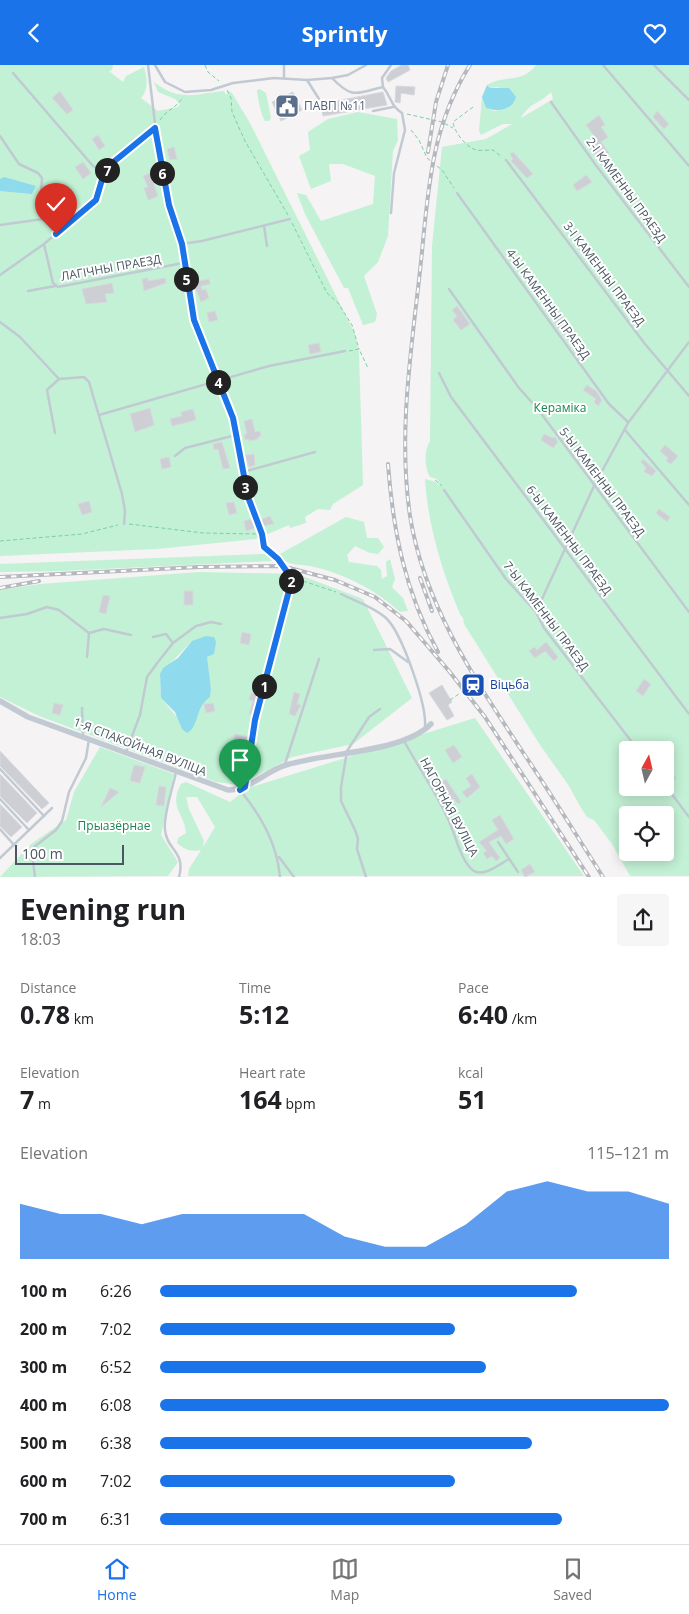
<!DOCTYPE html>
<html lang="en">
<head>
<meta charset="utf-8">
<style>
  :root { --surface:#fff; --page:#f6f6f6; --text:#202124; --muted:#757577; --line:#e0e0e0; --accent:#1a73e8 }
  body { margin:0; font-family:"Open Sans",sans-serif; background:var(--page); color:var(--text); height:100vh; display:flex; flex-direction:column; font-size:19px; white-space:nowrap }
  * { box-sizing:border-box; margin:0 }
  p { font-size:16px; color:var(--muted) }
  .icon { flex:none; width:28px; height:28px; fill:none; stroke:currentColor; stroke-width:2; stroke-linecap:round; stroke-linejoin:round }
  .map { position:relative; height:812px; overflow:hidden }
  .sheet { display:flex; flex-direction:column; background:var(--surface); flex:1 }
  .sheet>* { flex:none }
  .needle { width:32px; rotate:8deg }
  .buttons { position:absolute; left:619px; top:676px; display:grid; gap:10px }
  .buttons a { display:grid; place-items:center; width:55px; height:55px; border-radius:5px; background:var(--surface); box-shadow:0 2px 12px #0003; font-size:25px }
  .scale { position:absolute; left:15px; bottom:12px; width:109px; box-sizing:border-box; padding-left:5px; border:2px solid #4a5661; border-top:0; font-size:14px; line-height:18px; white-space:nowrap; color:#4a5661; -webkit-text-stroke:4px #fff; paint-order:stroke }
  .pin { position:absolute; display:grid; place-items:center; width:42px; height:42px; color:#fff; margin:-51px -21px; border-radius:50% 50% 50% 0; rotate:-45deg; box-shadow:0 0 5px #0007 }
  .pin .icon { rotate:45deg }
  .km { position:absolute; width:25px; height:25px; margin:-12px; border-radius:50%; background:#222; color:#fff; font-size:14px; line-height:25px; text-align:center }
  .round { display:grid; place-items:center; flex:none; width:52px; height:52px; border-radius:5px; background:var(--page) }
  .summary { display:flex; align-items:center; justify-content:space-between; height:85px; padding:0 20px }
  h1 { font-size:28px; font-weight:700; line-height:38px }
  .stats { display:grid; grid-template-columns:repeat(3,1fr); gap:8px; height:85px; padding:5px 20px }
  .stats div { display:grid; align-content:center }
  .stats b { font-size:25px; font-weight:700 }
  .stats small { font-size:14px; font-weight:400 }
  .stats p { font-size:14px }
  .chart { height:140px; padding:10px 20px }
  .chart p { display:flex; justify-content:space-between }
  .chart svg { width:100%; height:90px; margin-top:5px; fill:var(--accent); opacity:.7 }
  ul { padding:0 20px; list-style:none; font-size:16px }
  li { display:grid; grid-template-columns:80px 60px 1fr; align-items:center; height:38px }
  li i { height:12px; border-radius:6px; background:var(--accent) }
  header { display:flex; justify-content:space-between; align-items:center; height:65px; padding:0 20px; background:var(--accent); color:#fff; font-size:22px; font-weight:700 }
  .tab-bar { display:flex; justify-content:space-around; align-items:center; height:70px; border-top:1px solid var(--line); background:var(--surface); font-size:14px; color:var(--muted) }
  .tab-bar a { display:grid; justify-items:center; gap:2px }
  .tab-bar .selected { color:var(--accent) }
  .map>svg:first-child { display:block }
</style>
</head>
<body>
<header><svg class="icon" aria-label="back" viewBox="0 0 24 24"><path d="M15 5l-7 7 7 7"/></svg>Sprintly<svg class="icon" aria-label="heart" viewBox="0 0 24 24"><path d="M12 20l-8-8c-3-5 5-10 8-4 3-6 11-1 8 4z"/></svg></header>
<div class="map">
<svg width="689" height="812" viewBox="0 0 689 812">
  <rect width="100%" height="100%" fill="#f5f3f3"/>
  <g fill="#c3f1d5" fill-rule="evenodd">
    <path d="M0 0H113L112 5 109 6 123 17 126 11 144 2C147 11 149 25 141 33L158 46 178 42 180 39 175 34 158 27 154 17C180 37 195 29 224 26L226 30 229 26 232 28 250 58 355 269 359 288 363 420 333 439 330 445 318 444 305 452 306 458 290 463 289 460 256 474 157 484 0 491Z"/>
    <path d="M536 0H689V811H630L612 779 594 755 587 752 581 743 569 721 540 680 464 559 463 553 460 549C442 506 428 461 425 414L436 417 439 421 437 414 430 412C424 401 424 386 430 376L432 181 442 82 486 74 512 59H503L481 70 479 66 482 32 486 43 494 46 509 43 499 22 490 23 487 20C506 9 522 19 536 0ZM551 27 553 34 521 53C531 36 540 39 551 27ZM628 685H665V722H628ZM628 750H665V788H628Z"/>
    <path d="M260 24 266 28 271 53 269 56H265C262 53 257 31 257 25Z"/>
    <polygon points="358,47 397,54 398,75 393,86 388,171 378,197 364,211 377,249 375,257 363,260 348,223 344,223 305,149 297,128 306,130 321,156 373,139 375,111 343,99 329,99 331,116 311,124 299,91 310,85 308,67 328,54"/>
    <path d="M346 452 364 457 367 473H378L384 482 378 489 370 488 355 481 347 490 349 497 377 501 381 505 382 514 387 511 386 497 390 494 395 514 392 522 403 533 408 546 400 547C376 525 343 508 310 501 300 499 283 501 280 489Z"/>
    <polygon points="263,489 266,489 273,496 60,506 0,507 0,499"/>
    <path d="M199 507 297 509 363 534 412 633 353 679 292 692 239 720 216 717 39 651 0 632V525L40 519ZM192 576 214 589 206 592 211 624 210 632 176 651 161 633 160 609Z"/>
    <path d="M475 653 584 811H188L189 804 201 785C191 787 185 785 177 778L178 773 186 768C185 749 168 742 181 719L186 717 230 737 248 723ZM186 732H197L215 762 203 782 204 776 189 744Z"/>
    <polygon points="100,682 174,709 161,770 178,797 168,811 0,812 31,779 66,755 74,727"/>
  </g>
  <g fill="#90daee">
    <path d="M487 20 490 23H509L516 32C512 46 498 47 486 43L482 32Z"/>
    <polygon points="4,112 36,121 32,129 0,126 0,114"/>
    <path d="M206 571 214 572 216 577 214 589 207 592 211 624 210 632C194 643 200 661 187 668L182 664 175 647 161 633 160 609 163 603 178 593 192 576Z"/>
  </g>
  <g fill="#cdcfd5" stroke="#d7d9de">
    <polygon points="402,0 408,0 410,5 388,17 386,13 391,6"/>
    <polygon points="396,21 415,22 414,30 401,28 400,38 395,37"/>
    <polygon points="60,26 73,45 67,49 52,33"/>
    <polygon points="293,27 302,45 281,56 272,37"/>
    <polygon points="383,27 387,40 323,51 321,39"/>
    <polygon points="657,46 669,59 664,64 653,52"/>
    <polygon points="599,50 605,60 601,62 608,72 601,77 609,88 606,90 620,111 615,115 590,84 598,76 586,60"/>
    <polygon points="98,70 105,81 99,85 92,74"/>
    <polygon points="174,82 177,94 170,95 167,84"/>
    <polygon points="513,87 533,109 527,113 511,96 513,94 510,89"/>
    <polygon points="83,97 91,108 83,114 75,102"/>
    <polygon points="150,108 158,131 148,135 144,123 148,122 143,111"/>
    <polygon points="586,110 592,117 577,126 573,120"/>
    <polygon points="148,213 148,216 165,213 166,218 144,226 142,214"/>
    <polygon points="209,214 210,219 201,221 202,225 206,224 209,233 201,237 193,217"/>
    <polygon points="533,215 544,230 540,233 528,218"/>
    <polygon points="112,218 114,228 105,229 107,237 86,239 82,224"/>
    <polygon points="457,241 470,259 461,265 453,255 457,251 452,245"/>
    <polygon points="215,246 218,255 209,257 207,248"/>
    <polygon points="562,250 565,255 563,257 570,266 563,270 555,259 555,255"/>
    <polygon points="319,278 321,287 310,289 308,280"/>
    <polygon points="587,320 596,326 602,335 598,341 594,337 596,334 583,325"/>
    <polygon points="150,343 154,360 135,367 130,349"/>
    <polygon points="193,344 196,355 172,361 170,354 182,351 181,347"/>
    <polygon points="252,354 255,367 260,366 261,371 258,372 258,374 249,376 249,374 245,375 244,369 247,369 244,356"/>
    <polygon points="544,369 553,373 555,372 558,377 553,383 541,375"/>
    <polygon points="222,377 230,403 223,404 218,384 214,385 213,379"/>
    <polygon points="665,380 678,391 671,399 666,396 668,393 660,386"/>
    <polygon points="254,389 255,400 249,402 245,390"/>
    <polygon points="169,392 171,402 162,404 160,394"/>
    <polygon points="643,394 656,406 652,411 644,407 646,403 641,397"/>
    <polygon points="89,436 92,447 82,450 78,439"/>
    <polygon points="234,437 237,448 229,450 226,438"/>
    <polygon points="659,444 670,452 667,457 656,448"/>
    <polygon points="270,451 274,459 262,461 260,455"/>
    <polygon points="251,454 256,463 246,466 244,456"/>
    <rect x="184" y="526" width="9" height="14"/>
    <polygon points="103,530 110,531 106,549 99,547"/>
    <polygon points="242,567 251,569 249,580 240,578"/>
    <polygon points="546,577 558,592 554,596 545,586 535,593 529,586 534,582 537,585"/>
    <polygon points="644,614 651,619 643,631 636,626"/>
    <polygon points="442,620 452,637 448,640 454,651 447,655 429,628"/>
    <polygon points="294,627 300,629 297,639 301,640 295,651 289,649"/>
    <polygon points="251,628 258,630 253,649 249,649 253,636 249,635"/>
    <polygon points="54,638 63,640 60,650 52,648"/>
    <polygon points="213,638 215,646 206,648 204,639"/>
    <polygon points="235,669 248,672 246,681 233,677"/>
    <polygon points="454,680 462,692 453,698 445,685"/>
    <polygon points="0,686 49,738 42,744 0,701"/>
    <polygon points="134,700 145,702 140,718 130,716"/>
    <polygon points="670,705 676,713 670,718 665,710"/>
    <polygon points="0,709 37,748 27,758 0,731"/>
    <polygon points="472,709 480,722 467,733 462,727 471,721 466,713"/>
    <polygon points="446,714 461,737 458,739 453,733 446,738 442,732 449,728 441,718"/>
    <polygon points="159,721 166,722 164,741 156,740"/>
    <polygon points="110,723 119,727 101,742"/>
    <polygon points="0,739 22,762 11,772 0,761"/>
    <polygon points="500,750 514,774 506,779 501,771 489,777 500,793 496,796 492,791 487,794 483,788 487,786 479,777 498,765 492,755"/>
    <polygon points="530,799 535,807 525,812 521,805"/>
  </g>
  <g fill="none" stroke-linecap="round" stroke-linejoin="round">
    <g stroke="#7ad0a6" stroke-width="1" stroke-dasharray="4 2.5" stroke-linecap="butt">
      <polyline points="205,0 208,7 219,16"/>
      <polyline points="227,25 231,33 232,47 245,76 288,150"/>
      <path d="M473 42 453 57C454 67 466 82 476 85 481 86 488 85 493 85L502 92"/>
      <polyline points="407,49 442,57 453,63"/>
      <path d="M160 55C166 45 178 42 183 32"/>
      <polyline points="411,65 419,75 427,93 442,105 454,123"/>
      <polyline points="292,158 327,228 338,238 352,260 359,284"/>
      <polyline points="349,286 359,284 368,303"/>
      <polyline points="435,415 442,421"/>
      <polyline points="129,459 203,468 257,469"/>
      <polyline points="263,473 264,482 278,494 289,511"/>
      <polyline points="0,476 82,469 118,460"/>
      <polyline points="297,514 336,527"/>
      <polyline points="450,635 459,629"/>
    </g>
    <g stroke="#c1cad2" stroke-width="2.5">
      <polyline points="148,0 159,92 169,139 182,179 194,255 233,353 248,432 262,469"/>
      <polyline points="155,0 165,17 185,27 211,25 233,18 274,13 307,15 332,13 348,10 366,0"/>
      <polyline points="284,0 284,13"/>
      <polyline points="603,0 689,101"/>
      <polyline points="654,0 689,35"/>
      <polyline points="13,8 93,101 104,108"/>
      <path d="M332 13C353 35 357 28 383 22 392 33 390 40 402 48L405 65 394 108 391 148"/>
      <polyline points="307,15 319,34"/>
      <polyline points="383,22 382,13 391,0"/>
      <polyline points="551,37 595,99 689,222"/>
      <polyline points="373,46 393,42"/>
      <polyline points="0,71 19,99 38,108 42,113 40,145 44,154 56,169"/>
      <polyline points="506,95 645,279 689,331"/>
      <polyline points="457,128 609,339 628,357"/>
      <polyline points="0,160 43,154"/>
      <polyline points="264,161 267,181"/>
      <polyline points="44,179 53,218 58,222 183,198"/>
      <polyline points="182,179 202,176 290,154"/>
      <polyline points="0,210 44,179 96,135 104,108 111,99 155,63"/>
      <polyline points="449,224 519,323 537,343 689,547"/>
      <polyline points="28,226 55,221"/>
      <polyline points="0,257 20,272 59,314 84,312 89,317 122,429 125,446 124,459"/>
      <polyline points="439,308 451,332 689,649"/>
      <polyline points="99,350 269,301 345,286"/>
      <polyline points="625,365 689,440"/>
      <polyline points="55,368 47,325 59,314"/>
      <polyline points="175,391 185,383 236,370"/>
      <polyline points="243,407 315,387"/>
      <polyline points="444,425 506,514 536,547 544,563 638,685"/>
      <path d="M341 529C355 536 374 542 386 553 402 568 427 640 425 662"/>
      <polyline points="536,547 594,421 628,358 689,277"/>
      <polyline points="0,553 27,549 47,542 59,545 89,568 87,592"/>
      <polyline points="89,568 104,564 131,570"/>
      <polyline points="153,572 166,569 173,578"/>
      <polyline points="374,585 390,584 408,597"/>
      <polyline points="82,643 83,670"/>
      <path d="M404 676C421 707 443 737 454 769 458 780 464 800 474 806 484 812 500 799 509 794"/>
      <polyline points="126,687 140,650 147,612 158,597 173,578 196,561 211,557 221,559"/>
      <polyline points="285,699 319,594"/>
      <polyline points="0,704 44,751"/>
      <path d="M176 707C173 723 163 750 165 765 167 786 186 786 179 812"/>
      <polyline points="245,720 255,655 292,514"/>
      <polyline points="665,720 689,752"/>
      <path d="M240 725C261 751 277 778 280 812"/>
      <polyline points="0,734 29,765"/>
      <polyline points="0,764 14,780"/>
      <polyline points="498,777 518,807"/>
      <polyline points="279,792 294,812"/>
      <polyline points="0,793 52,743"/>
      <polyline points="35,812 32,789 34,782 56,765 62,756 69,727 86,693 89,674"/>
      <polyline points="366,812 357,784 358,774 355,765 341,736 341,722 347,686 369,652 380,644"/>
    </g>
    <path stroke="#c1cad2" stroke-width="5.5" d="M0 636 28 652 228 725C251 725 265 706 286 700 328 687 402 688 431 659"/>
    <g stroke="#b5b8bd" stroke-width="4">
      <g id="rail">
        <path d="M470 0C429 65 428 132 420 206 411 287 398 369 410 451 424 539 474 613 522 686 550 727 576 770 603 812"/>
        <polyline points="428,87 436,37 448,0"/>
        <path d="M388 399C393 466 405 527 438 587"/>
        <polyline points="0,512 199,502 282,501 335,515 375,532 406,556 449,606 485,652 589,812"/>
        <polyline points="420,513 432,546"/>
        <polyline points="0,523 39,516"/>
      </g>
    </g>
    <use href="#rail" stroke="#fff" stroke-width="2" stroke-dasharray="5.5" stroke-linecap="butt"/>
  </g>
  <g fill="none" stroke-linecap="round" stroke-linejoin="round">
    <g stroke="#fff" stroke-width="10">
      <polyline id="route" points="56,169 96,135 104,108 111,99 155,63 169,140 182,179 194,255 233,353 248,432 262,469 264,482 278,494 292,514 255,655 245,722 240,725"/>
    </g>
    <use href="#route" stroke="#1a73e8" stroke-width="6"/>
  </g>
  <defs>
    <g id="civic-square" transform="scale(1.25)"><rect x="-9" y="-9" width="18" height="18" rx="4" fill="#5c6f8a" stroke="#fff"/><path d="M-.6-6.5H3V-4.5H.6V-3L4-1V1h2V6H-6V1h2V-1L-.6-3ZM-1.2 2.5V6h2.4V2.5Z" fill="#fff"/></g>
    <g id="station-square" transform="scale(1.25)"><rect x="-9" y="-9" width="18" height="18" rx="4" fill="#1a4fb4" stroke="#fff"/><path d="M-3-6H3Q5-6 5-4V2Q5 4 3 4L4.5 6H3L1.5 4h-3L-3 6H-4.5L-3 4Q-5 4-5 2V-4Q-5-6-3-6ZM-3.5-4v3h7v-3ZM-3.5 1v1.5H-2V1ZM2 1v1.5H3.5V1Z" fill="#fff"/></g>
  </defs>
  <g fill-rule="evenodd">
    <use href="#civic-square" x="287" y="41"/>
    <use href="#station-square" x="473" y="620"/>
  </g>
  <g text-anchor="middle" stroke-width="4" stroke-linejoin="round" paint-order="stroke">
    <g font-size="12" fill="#4e5e75" stroke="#fff" text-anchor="start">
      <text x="304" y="45">ПАВП №11</text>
    </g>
    <g font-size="12" fill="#4a5661" stroke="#fff">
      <text transform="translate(626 125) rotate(54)" y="4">2-І КАМЕННЫ ПРАЕЗД</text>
      <text transform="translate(111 203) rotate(-10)" y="4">ЛАГІЧНЫ ПРАЕЗД</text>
      <text transform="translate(604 209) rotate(53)" y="4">3-І КАМЕННЫ ПРАЕЗД</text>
      <text transform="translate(548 239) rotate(54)" y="4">4-Ы КАМЕННЫ ПРАЕЗД</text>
      <text transform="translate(602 417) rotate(53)" y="4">5-Ы КАМЕННЫ ПРАЕЗД</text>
      <text transform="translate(569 475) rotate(53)" y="4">6-Ы КАМЕННЫ ПРАЕЗД</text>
      <text transform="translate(546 551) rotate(53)" y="4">7-Ы КАМЕННЫ ПРАЕЗД</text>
      <text transform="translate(140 682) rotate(21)" y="4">1-Я СПАКОЙНАЯ ВУЛІЦА</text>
      <text transform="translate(449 742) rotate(62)" y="4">НАГОРНАЯ ВУЛІЦА</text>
    </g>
    <g font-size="12" fill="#17864f" stroke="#fff">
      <text x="560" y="347">Кераміка</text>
      <text x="114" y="765">Прыазёрнае</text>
    </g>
    <g font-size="12" fill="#164399" stroke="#fff" text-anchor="start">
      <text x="490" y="624">Віцьба</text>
    </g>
  </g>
</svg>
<div class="buttons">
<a><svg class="needle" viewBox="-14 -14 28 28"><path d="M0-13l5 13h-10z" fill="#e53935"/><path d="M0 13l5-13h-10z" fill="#757577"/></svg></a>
<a><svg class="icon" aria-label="locate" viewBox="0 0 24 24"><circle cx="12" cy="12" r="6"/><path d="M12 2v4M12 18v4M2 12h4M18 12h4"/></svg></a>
</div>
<div class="scale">100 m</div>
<div class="pin" style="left:240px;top:725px;background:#1e9e55"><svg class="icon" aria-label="arrive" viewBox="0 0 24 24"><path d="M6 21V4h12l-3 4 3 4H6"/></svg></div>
<div class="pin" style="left:56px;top:169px;background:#d93025"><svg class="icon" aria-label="check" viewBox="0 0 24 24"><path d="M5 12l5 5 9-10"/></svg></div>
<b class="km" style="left:264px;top:621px">1</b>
<b class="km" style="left:291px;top:516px">2</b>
<b class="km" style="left:245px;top:422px">3</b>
<b class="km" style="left:218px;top:317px">4</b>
<b class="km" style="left:186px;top:214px">5</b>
<b class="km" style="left:162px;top:108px">6</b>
<b class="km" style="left:107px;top:105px">7</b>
</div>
<section class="sheet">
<div class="summary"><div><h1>Evening run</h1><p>18:03</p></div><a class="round"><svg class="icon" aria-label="share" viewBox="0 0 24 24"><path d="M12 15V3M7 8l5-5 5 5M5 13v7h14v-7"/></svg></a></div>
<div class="stats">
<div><p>Distance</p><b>0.78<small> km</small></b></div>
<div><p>Time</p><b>5:12</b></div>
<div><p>Pace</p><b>6:40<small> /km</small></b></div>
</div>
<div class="stats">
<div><p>Elevation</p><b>7<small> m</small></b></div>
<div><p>Heart rate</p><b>164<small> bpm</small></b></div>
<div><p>kcal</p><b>51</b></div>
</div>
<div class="chart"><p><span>Elevation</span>115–121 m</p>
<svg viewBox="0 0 160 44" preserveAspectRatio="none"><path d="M0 44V17L10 22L20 22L30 27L40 22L50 22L60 22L70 22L80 33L90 38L100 38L110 27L120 11L130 6L140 11L150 11L160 17V44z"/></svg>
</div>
<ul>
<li><b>100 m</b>6:26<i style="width:82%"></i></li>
<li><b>200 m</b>7:02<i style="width:58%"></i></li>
<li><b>300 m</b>6:52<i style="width:64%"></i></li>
<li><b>400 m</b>6:08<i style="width:100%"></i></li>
<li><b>500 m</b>6:38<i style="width:73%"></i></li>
<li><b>600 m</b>7:02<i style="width:58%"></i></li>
<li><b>700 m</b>6:31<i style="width:79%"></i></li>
</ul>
</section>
<nav class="tab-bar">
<a class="selected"><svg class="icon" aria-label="home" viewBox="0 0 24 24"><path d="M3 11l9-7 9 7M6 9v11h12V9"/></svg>Home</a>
<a><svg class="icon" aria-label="map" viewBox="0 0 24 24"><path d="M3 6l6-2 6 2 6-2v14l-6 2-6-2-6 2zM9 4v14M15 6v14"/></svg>Map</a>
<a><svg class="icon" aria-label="saved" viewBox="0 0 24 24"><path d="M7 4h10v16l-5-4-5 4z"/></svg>Saved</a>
</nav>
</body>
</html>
